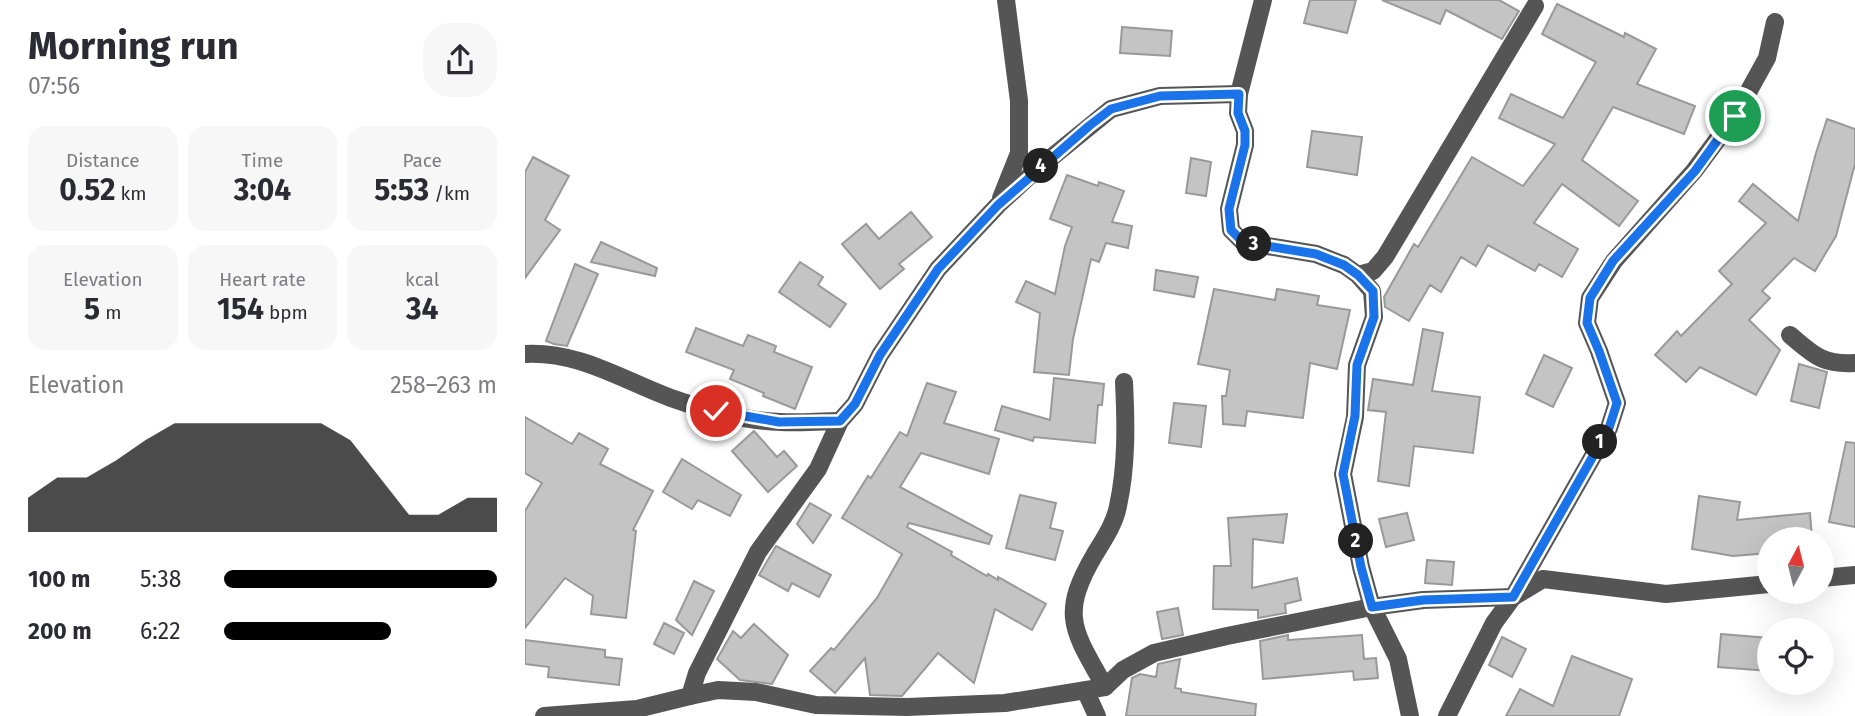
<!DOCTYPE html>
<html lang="en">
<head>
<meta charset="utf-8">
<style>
  :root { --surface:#fff; --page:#f7f7f7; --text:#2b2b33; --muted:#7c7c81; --accent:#000 }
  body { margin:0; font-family:"Fira Sans",sans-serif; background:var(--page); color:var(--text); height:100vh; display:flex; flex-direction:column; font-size:26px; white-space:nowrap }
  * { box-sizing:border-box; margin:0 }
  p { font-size:23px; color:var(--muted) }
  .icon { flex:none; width:38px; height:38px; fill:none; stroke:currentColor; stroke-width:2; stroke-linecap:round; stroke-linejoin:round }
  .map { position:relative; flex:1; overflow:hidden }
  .details { display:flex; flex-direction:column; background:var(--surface); width:525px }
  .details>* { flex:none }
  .needle { width:46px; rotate:7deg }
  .buttons { position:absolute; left:1232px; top:527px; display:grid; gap:14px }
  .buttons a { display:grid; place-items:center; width:77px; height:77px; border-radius:50%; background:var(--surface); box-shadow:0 7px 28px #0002; font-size:35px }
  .pin { position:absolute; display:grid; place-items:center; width:60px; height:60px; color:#fff; margin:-30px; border:4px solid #fff; border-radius:50%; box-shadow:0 2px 7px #0007 }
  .km { position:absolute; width:35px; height:35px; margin:-18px; border-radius:50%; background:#222; color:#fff; font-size:19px; line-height:35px; text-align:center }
  .round { display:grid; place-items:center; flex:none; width:74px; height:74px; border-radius:28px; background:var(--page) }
  .summary { display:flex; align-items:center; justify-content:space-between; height:119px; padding:0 28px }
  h1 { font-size:38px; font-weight:700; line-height:52px }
  .stats { display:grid; grid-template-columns:repeat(3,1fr); gap:10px; height:119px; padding:7px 28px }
  .stats div { display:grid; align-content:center; border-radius:18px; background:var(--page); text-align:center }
  .stats b { font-size:30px; font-weight:700 }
  .stats small { font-size:19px; font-weight:400 }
  .stats p { font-size:19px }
  .chart { height:196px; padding:14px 28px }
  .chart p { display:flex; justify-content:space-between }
  .chart svg { width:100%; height:126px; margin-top:7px; fill:var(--accent); opacity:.7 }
  ul { padding:0 28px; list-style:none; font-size:23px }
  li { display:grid; grid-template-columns:112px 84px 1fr; align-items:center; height:52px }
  li i { height:18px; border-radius:9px; background:var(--accent) }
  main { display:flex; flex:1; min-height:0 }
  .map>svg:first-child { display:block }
</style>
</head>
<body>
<main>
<section class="details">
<div class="summary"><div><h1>Morning run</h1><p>07:56</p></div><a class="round"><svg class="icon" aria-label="share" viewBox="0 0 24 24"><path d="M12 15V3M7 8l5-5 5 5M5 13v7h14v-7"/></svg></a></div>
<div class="stats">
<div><p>Distance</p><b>0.52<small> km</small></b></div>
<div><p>Time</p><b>3:04</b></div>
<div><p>Pace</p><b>5:53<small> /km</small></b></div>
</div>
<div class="stats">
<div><p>Elevation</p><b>5<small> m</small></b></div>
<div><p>Heart rate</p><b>154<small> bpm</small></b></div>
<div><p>kcal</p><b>34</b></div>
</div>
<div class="chart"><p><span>Elevation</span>258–263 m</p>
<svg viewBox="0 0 160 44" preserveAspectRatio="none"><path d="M0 44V32L10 25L20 25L30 19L40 12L50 6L60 6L70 6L80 6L90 6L100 6L110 12L120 25L130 38L140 38L150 32L160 32V44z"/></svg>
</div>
<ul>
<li><b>100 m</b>5:38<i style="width:100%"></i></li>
<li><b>200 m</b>6:22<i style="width:61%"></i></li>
</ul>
</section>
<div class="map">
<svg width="1330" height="716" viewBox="0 0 1330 716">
  <rect width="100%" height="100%" fill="#fff"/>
  <g fill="#c4c4c4" stroke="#999" stroke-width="2">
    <polygon points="785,0 831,0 822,33 779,23"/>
    <polygon points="857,0 974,0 994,11 977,39 921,10 915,24"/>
    <polygon points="1032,4 1099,37 1100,33 1131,49 1112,84 1170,106 1159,134 1088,107 1057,160 1113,201 1094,226 1037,184 1009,223 1053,249 1037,277 1014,264 1010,271 963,245 951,266 936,257 916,292 905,285 884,321 860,307 859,297 889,244 893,247 947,157 998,186 1030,144 974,118 986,94 1038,118 1071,62 1017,34"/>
    <polygon points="597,27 647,31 645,56 595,53"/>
    <polygon points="1302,119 1330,129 1330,164 1311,236 1290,271 1269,258 1237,291 1245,298 1224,320 1255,350 1231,395 1175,367 1161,382 1130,355 1152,331 1156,336 1207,284 1194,271 1241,223 1214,201 1228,184 1273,221 1291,153"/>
    <polygon points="787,131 837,137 832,175 782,167"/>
    <polygon points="8,157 44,176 20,220 35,230 0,278 0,172"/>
    <polygon points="666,158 686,162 681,196 661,193"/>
    <polygon points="542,175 573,186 574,182 599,191 587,222 607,226 603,248 581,243 574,262 566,259 548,339 544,375 509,372 515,313 491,302 501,281 530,294 540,246 547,227 525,219"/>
    <polygon points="386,212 407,237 374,264 379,269 355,289 317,244 341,224 354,239"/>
    <polygon points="76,242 132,268 130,276 66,262"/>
    <polygon points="275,262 298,277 293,285 321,304 305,327 254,292"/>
    <polygon points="50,264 73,274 42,346 29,344 21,341"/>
    <polygon points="631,270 673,277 669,297 629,290"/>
    <polygon points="689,289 750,300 752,289 794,296 792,305 825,310 812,369 785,363 778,418 722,411 720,426 698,424 697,396 701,396 705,370 673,364"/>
    <polygon points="171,328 218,346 223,335 251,346 249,352 287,367 270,409 238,396 239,393 205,379 209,370 161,352"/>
    <polygon points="898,329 918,333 907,391 955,397 948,453 889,446 884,486 853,481 861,412 843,410 848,379 888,385"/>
    <polygon points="1019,355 1047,368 1028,407 1001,394"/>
    <polygon points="1274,364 1302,372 1294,408 1266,401"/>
    <polygon points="529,378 579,384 577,405 573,405 570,443 509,437 508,441 470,430 477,406 525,420"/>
    <polygon points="402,383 431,392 419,423 474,439 464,474 396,453 375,487 467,536 464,544 384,523 382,527 427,552 426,555 462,576 463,574 473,580 473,577 521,604 507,630 470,609 449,683 413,653 377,696 345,695 340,658 310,693 285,671 306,648 309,650 352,598 377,554 317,518 343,476 346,478 375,432 382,436"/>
    <polygon points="649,403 681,406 676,447 644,443"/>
    <polygon points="0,417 47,444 54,433 83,449 75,464 128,491 108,530 111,531 101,618 66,614 68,596 40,578 0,628 0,511 17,483 0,473"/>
    <polygon points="229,431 252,457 259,451 272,466 243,492 207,451"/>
    <polygon points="1321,442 1330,443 1330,527 1304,522"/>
    <polygon points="157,459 216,495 205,516 173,500 167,509 138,492"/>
    <polygon points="495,495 531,503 525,528 538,531 530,560 481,548"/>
    <polygon points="1174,496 1215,502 1212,520 1285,513 1287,539 1244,539 1244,553 1208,556 1167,549"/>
    <polygon points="285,503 306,515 288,543 272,524"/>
    <polygon points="882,513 889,540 861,547 854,519"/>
    <polygon points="762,514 758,543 728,539 727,588 772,578 776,600 760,604 761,613 733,618 733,610 688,609 689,566 706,566 703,518"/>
    <polygon points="251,546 306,575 294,597 267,583 263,591 234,575"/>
    <polygon points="902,560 929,562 927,585 900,583"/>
    <polygon points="169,581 189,591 167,635 151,620"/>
    <polygon points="653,608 658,635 637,639 632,612"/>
    <polygon points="139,623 159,633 149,654 129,644"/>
    <polygon points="229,624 263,655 247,684 215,680 192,659 208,631 216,638"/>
    <polygon points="1196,634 1244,638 1244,671 1193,667"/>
    <polygon points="763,635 763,640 837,635 839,659 851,658 853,678 829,680 828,671 738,679 735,641"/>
    <polygon points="977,637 1001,649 987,677 964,665"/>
    <polygon points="0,640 80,650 80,657 97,659 94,685 23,677 24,667 0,664"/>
    <polygon points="1047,656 1107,679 1094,716 981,716 995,689 1028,706"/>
    <polygon points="655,659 650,688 656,689 656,692 731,704 730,716 601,716 607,678 615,674 631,677 633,664"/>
  </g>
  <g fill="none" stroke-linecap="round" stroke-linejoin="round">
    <g stroke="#555" stroke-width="18">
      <polyline points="738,0 714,94 713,113 720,131 720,145 704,209 706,230 718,242 791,254 819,265 833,275 847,291 849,317 832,365 830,417 818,474 836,567 847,607 873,659 885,716"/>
      <polyline points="476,198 494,153 494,101 481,0"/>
      <polyline points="833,275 848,271 860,257 1010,6"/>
      <path d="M1265 335C1289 355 1297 365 1330 363"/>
      <path d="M0 354C54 351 97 380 146 398 180 410 220 421 256 422 275 423 295 421 315 421"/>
      <polyline points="1297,578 1330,575"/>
      <path d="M580 687C548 630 534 615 570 554 579 539 590 523 593 506 602 465 601 423 599 382"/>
      <polyline points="561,692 572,716"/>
      <polyline points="165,696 193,690 231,692 291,705 382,707 480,703 580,687 598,670 629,653 702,636 847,607 898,600 988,597 1084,428 1092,403 1074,351 1062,323 1065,298 1089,261 1169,171 1210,116 1242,58 1250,22"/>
      <polyline points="19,716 112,709 165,696 172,673 233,552 293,469 315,421 330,404 355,355 413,269 473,205 511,170 586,109 635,96 714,94"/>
      <polyline points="922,716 969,623 988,597 1018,579 1141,594 1244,584"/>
    </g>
  </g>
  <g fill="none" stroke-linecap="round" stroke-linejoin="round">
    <g stroke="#fff" stroke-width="14">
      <polyline id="route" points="191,411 254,422 315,421 330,404 355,355 413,269 473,205 564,126 586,109 635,96 714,94 713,113 720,131 720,145 704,209 706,230 718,242 791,254 819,265 833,275 848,291 849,317 832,365 830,416 818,474 836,567 847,607 898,600 988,597 1084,428 1092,403 1074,351 1062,323 1065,298 1088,261 1170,171 1210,116"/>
    </g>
    <use href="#route" stroke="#1a73e8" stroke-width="9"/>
  </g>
</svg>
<div class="buttons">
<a><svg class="needle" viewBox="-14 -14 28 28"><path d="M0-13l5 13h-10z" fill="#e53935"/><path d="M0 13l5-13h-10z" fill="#7c7c81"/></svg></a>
<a><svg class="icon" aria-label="locate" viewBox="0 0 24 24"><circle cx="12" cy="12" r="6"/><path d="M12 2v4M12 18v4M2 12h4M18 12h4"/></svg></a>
</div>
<div class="pin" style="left:1210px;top:116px;background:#1e9e55"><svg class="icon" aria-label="arrive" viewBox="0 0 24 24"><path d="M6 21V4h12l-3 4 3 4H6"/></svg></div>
<div class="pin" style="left:191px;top:411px;background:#d93025"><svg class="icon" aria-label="check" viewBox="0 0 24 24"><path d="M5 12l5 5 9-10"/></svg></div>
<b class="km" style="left:1075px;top:442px">1</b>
<b class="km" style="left:831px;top:541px">2</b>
<b class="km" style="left:729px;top:244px">3</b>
<b class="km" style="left:516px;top:166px">4</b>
</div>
</main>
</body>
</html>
